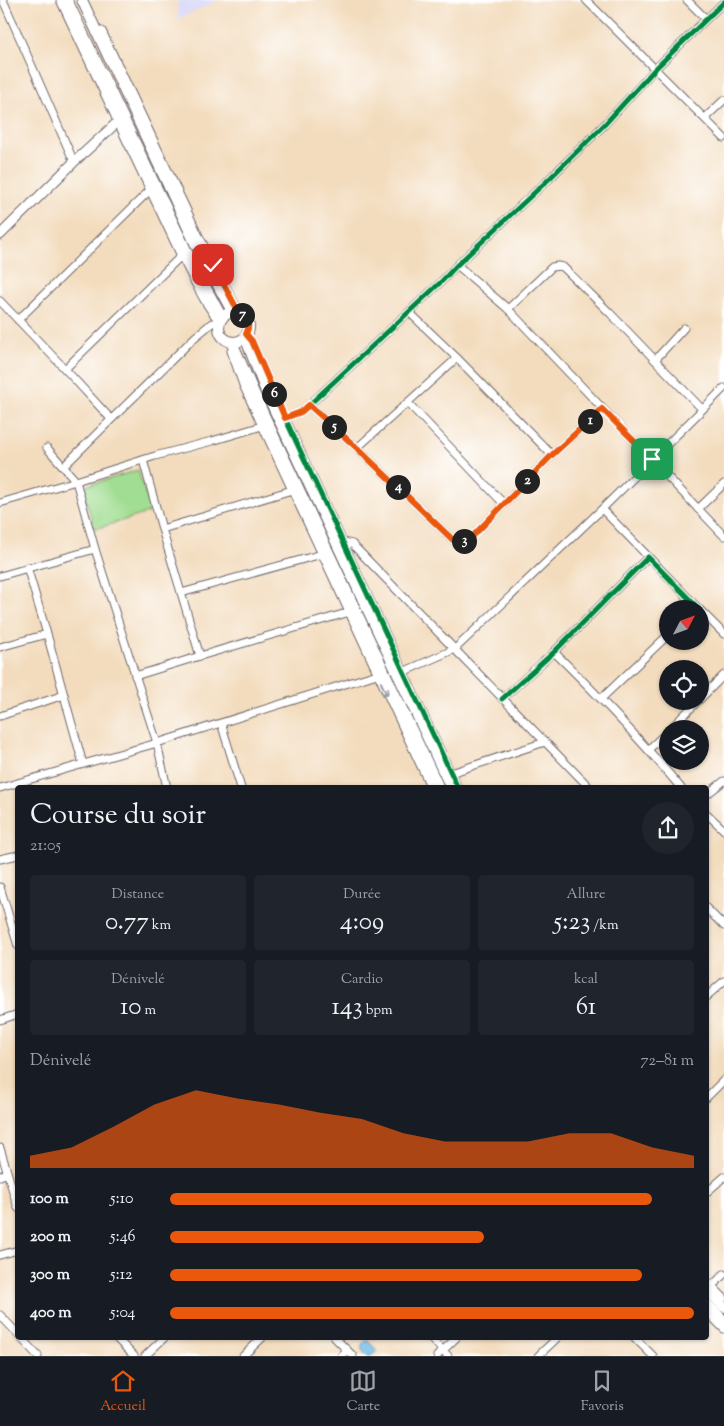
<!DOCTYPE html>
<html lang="fr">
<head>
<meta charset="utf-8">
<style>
  :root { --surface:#171b24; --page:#20242c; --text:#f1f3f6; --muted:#9ea1a6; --line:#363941; --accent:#ea580c }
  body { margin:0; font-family:"Sorts Mill Goudy",serif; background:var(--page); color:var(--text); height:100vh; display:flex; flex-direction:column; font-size:19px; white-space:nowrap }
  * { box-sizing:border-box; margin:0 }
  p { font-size:16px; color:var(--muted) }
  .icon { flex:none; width:28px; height:28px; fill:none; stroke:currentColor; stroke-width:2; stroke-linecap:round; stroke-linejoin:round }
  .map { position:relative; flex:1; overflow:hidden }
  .drawer { position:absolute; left:15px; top:785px; width:694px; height:555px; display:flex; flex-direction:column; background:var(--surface); border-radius:5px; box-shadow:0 1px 4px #0004 }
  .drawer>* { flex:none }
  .needle { width:32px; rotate:49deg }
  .tools { position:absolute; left:659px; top:600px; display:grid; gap:10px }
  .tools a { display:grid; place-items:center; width:50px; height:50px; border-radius:50%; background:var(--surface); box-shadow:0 1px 4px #0004; font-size:25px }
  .pin { position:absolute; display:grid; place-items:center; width:42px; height:42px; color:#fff; margin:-21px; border-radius:10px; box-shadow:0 2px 8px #0006 }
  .km { position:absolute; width:25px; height:25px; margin:-12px; border-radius:50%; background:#222; color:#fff; font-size:14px; line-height:25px; text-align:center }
  .round { display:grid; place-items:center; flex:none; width:52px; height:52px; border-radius:26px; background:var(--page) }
  .headline { display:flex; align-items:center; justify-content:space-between; height:85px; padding:0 15px }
  h1 { font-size:28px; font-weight:600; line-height:38px }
  .metrics { display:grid; grid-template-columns:repeat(3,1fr); gap:8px; height:85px; padding:5px 15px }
  .metrics div { display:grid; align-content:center; border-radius:5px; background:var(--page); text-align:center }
  .metrics b { font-size:25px; font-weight:600 }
  .metrics small { font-size:14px; font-weight:400 }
  .metrics p { font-size:14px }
  .chart { height:140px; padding:10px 15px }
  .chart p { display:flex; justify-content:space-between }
  .chart svg { width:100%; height:90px; margin-top:5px; fill:var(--accent); opacity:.7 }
  ul { padding:0 15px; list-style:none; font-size:16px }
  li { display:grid; grid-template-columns:80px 60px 1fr; align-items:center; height:38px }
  li i { height:12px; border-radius:6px; background:var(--accent) }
  .tab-bar { display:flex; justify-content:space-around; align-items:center; height:70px; border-top:1px solid var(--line); background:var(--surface); font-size:14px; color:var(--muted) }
  .tab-bar a { display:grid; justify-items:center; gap:2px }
  .tab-bar .current { color:var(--accent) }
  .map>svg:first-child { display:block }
</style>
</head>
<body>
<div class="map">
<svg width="724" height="1356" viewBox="0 0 724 1356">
  <rect width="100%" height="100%" fill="#fff"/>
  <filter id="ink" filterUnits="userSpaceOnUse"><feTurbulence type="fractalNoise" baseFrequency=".02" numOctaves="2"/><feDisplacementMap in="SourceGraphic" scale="10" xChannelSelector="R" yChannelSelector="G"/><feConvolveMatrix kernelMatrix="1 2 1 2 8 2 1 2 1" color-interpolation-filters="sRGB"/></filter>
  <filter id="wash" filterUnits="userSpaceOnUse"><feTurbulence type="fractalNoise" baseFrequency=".0096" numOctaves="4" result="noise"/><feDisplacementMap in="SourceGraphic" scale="20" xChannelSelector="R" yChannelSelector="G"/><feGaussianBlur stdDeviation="1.12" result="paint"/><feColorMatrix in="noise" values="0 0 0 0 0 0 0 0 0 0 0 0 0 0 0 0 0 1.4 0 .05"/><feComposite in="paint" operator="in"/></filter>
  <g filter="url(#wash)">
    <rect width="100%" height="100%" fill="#f3dcbd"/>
    <polygon fill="#d7d7f8" points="177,0 219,0 178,19"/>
    <polygon fill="#a1dd92" stroke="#628066" points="138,470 151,512 95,529 82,487"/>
    <polygon fill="#71bdea" stroke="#4a7092" points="368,1340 377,1351 371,1356 367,1356 362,1350 362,1344"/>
  </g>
  <g filter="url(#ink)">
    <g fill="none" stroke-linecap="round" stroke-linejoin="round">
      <g stroke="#6b6368" stroke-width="9">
        <g id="minor">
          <polyline points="3,0 74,162"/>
          <path d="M60 0 181 256C193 278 203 303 220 322"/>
          <polyline points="586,0 724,138"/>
          <polyline points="687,0 706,19"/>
          <polyline points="102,31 199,236 235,304 239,314"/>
          <polyline points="705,118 724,100"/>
          <polyline points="457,265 508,309 724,536"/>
          <polyline points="0,301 65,369 111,419"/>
          <polyline points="508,309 552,267 558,266 563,267 610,313 702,409"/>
          <polyline points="409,312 457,358 552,455"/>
          <polyline points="18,320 150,190"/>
          <polyline points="248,337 252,341 285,418 458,788"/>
          <polyline points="231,351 243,385 431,788"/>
          <polyline points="655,360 684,328"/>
          <polyline points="65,369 181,256"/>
          <polyline points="408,403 504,504"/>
          <polyline points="309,405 357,448 453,540 461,542 470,539 552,455 602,409"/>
          <polyline points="285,418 301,412 309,405 442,281 457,265 549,179 605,124 655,69 724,2"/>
          <polyline points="47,448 76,481 95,549 157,743 167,788"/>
          <polyline points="357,448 457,358"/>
          <polyline points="143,460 162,529 200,656"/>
          <polyline points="64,466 195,337 212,323 220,322"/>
          <polyline points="0,503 76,481 155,456 212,441 262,426"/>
          <polyline points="602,509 699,609"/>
          <polyline points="698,509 724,484"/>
          <polyline points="162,529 292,490"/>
          <path d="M344 542 352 544C432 625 510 707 590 788"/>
          <polyline points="27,567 47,634 83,764"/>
          <polyline points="0,576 95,549"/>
          <polyline points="181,593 322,554"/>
          <polyline points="700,610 724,634"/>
          <polyline points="0,647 47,634"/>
          <path d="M554 652C598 695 641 740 681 788"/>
          <polyline points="403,672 455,649 602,509 724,388"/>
          <polyline points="135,676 200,656 350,612"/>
          <polyline points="602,698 668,635"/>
          <polyline points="502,699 554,652 648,557"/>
          <polyline points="700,699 724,675"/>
          <polyline points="0,716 64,695"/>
          <polyline points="221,723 241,788"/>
          <polyline points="670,729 698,701"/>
          <polyline points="649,749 668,731"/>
          <polyline points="451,773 545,742"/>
          <polyline points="0,788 157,743 377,674"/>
          <polyline points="706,795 724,781"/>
          <polyline points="706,813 724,830"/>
          <polyline points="0,859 18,855"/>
          <polyline points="0,887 18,946"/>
          <polyline points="706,908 724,926"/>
          <polyline points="706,997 724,981"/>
          <polyline points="0,1020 18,1014"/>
          <polyline points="706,1098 724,1080"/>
          <polyline points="0,1148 18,1208"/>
          <polyline points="0,1176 7,1173"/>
          <polyline points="706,1193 724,1177"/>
          <polyline points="0,1255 18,1250"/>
          <polyline points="706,1280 724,1298"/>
          <polyline points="712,1286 724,1274"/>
          <polyline points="706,1311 724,1329"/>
          <polyline points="0,1315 18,1334"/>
          <polyline points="21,1338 38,1356"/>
          <polyline points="116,1338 134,1356"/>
          <polyline points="335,1338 353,1356"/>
          <polyline points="431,1338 448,1356"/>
          <polyline points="635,1338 653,1356"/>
          <polyline points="145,1356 164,1338"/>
          <polyline points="243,1356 262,1338"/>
          <polyline points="341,1356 347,1350"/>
          <polyline points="437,1356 456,1338"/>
          <polyline points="538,1356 557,1338"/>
        </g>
      </g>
      <g stroke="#6b6368" stroke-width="11">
        <polyline id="tertiary" points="0,235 74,162 123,117"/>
      </g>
      <g stroke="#6b6368" stroke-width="12">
        <g id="secondary">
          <polyline points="67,0 187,252 222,318"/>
          <polyline points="82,0 195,243 233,313"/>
          <circle cx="234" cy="327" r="15"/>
          <polyline points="245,337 266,392 451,788"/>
          <polyline points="232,342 258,402 439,788"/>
          <polyline points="706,1289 724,1307"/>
          <polyline points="706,1303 724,1321"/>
        </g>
      </g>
      <use href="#minor" stroke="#fff" stroke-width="7"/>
      <use href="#tertiary" stroke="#fff" stroke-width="9"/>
      <use href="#secondary" stroke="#fff" stroke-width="10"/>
      <g stroke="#fff" stroke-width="8">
        <g id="cycleway">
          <polyline points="247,334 252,341 285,418 458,788"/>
          <polyline points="285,418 301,412 309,405 442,281 457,265 549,179 605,124 655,69 724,2"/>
          <polyline points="502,699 554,652 648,557 699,609"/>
        </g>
      </g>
      <use href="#cycleway" stroke="#00873e" stroke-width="5"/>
    </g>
    <defs><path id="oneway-shaft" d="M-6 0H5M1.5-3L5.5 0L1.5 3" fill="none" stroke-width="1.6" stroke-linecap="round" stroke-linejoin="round" transform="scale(1.25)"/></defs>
    <use stroke="#9c9ca7" href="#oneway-shaft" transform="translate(384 689) rotate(65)"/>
  </g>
  <g fill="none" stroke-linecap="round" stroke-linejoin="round" filter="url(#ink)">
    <g stroke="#fff" stroke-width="10">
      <path id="route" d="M213 265C222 280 230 296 238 311 240 316 246 317 248 323 249 327 248 330 246 334L252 341 285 418 301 412 309 405 357 448 453 540 461 542 470 539 552 455 602 409 652 459"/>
    </g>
    <use href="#route" stroke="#ea580c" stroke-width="6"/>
  </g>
</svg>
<div class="tools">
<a><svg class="needle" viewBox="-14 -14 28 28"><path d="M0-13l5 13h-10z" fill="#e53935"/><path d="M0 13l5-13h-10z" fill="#9ea1a6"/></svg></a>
<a><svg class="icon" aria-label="locate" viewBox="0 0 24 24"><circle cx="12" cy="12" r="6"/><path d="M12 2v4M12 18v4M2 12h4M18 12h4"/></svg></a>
<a><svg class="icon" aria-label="layers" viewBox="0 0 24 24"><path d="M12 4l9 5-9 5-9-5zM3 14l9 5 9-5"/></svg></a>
</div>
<div class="pin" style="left:652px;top:459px;background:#1e9e55"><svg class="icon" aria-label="arrive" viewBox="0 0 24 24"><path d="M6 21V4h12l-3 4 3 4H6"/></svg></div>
<div class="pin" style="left:213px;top:265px;background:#d93025"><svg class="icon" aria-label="check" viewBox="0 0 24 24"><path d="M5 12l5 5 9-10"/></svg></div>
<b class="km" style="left:590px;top:421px">1</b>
<b class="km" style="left:527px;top:481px">2</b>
<b class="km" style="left:464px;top:541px">3</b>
<b class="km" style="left:398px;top:487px">4</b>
<b class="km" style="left:334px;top:427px">5</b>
<b class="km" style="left:274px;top:394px">6</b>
<b class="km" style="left:242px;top:315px">7</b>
<section class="drawer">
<div class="headline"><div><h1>Course du soir</h1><p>21:05</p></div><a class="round"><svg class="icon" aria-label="share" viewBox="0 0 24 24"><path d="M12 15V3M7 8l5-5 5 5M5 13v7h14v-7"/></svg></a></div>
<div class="metrics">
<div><p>Distance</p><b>0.77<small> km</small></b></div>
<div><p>Durée</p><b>4:09</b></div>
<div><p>Allure</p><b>5:23<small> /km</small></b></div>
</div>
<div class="metrics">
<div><p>Dénivelé</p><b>10<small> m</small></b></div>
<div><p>Cardio</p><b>143<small> bpm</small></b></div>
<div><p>kcal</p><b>61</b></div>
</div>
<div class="chart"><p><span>Dénivelé</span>72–81 m</p>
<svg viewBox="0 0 160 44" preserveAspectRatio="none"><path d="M0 44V38L10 34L20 24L30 13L40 6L50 10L60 13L70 17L80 20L90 27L100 31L110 31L120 31L130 27L140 27L150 34L160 38V44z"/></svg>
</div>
<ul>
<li><b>100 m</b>5:10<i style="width:92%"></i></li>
<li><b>200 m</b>5:46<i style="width:60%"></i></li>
<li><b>300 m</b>5:12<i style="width:90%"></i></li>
<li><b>400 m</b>5:04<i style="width:100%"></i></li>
</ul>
</section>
</div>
<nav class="tab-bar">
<a class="current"><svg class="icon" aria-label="home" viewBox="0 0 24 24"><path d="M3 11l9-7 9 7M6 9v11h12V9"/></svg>Accueil</a>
<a><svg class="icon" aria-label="map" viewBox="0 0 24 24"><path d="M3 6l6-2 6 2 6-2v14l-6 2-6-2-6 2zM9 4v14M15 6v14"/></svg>Carte</a>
<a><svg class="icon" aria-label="saved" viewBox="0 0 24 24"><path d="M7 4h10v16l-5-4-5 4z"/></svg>Favoris</a>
</nav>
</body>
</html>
